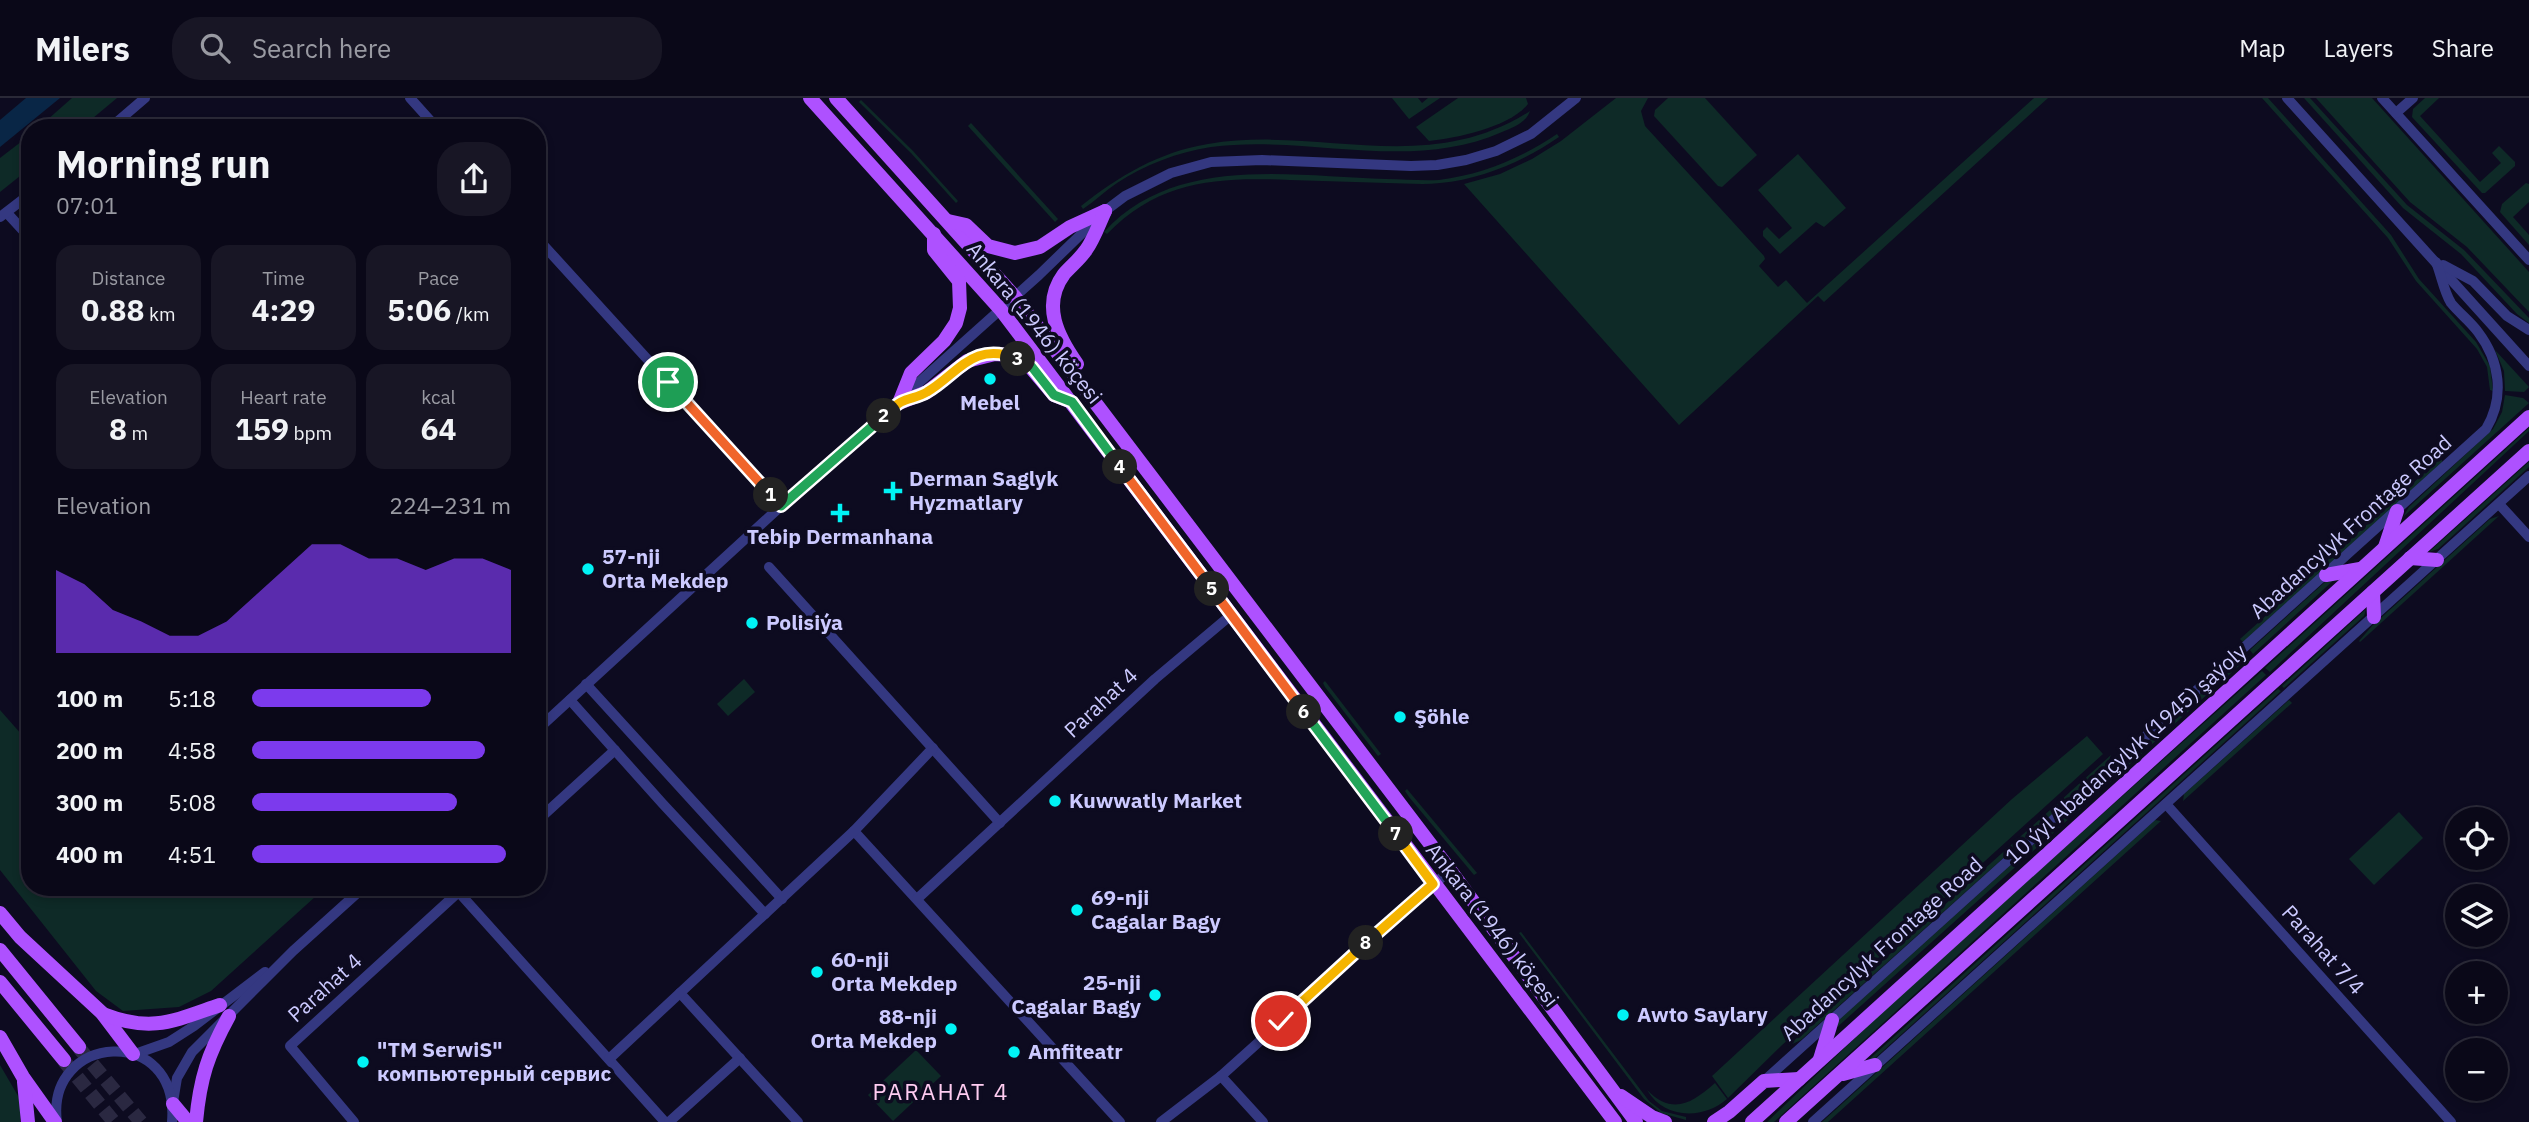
<!DOCTYPE html>
<html lang="en">
<head>
<meta charset="utf-8">
<style>
  :root { --surface:#0a0818; --page:#181625; --text:#f1f3f6; --muted:#999aa2; --line:#2a2937; --accent:#7c3aed }
  body { margin:0; font-family:"IBM Plex Sans",sans-serif; background:var(--page); color:var(--text); height:100vh; display:flex; flex-direction:column; font-size:26px; white-space:nowrap }
  * { box-sizing:border-box; margin:0 }
  p { font-size:23px; color:var(--muted) }
  .icon { flex:none; width:38px; height:38px; fill:none; stroke:currentColor; stroke-width:2; stroke-linecap:round; stroke-linejoin:round }
  .map { position:relative; flex:1; overflow:hidden }
  .panel { position:absolute; left:21px; top:21px; width:525px; height:777px; display:flex; flex-direction:column; background:var(--surface); border-radius:28px; box-shadow:0 4px 10px #0003,0 0 0 2px var(--line) }
  .panel>* { flex:none }
  .fabs { position:absolute; left:2445px; top:709px; display:grid; gap:14px }
  .fabs a { display:grid; place-items:center; width:63px; height:63px; border-radius:50%; background:var(--surface); box-shadow:0 4px 10px #0003,0 0 0 2px var(--line); font-size:35px }
  .pin { position:absolute; display:grid; place-items:center; width:60px; height:60px; color:#fff; margin:-30px; border:4px solid #fff; border-radius:50%; box-shadow:0 2px 7px #0007 }
  .km { position:absolute; width:35px; height:35px; margin:-18px; border-radius:50%; background:#222; color:#fff; font-size:19px; line-height:35px; text-align:center }
  .round { display:grid; place-items:center; flex:none; width:74px; height:74px; border-radius:28px; background:var(--page) }
  .summary { display:flex; align-items:center; justify-content:space-between; height:119px; padding:0 35px }
  h1 { font-size:38px; font-weight:700; line-height:52px }
  .stats { display:grid; grid-template-columns:repeat(3,1fr); gap:10px; height:119px; padding:7px 35px }
  .stats div { display:grid; align-content:center; border-radius:18px; background:var(--page); text-align:center }
  .stats b { font-size:30px; font-weight:700 }
  .stats small { font-size:19px; font-weight:400 }
  .stats p { font-size:19px }
  .chart { height:196px; padding:14px 35px }
  .chart p { display:flex; justify-content:space-between }
  .chart svg { width:100%; height:126px; margin-top:7px; fill:var(--accent); opacity:.7 }
  ul { padding:0 35px; list-style:none; font-size:23px }
  li { display:grid; grid-template-columns:112px 84px 1fr; align-items:center; height:52px }
  li i { height:18px; border-radius:9px; background:var(--accent) }
  header { display:flex; align-items:center; gap:42px; box-sizing:border-box; height:98px; padding:0 35px; background:var(--surface); border-bottom:2px solid var(--line) }
  header strong { font-size:33px }
  nav { display:flex; gap:38px; margin-inline-start:auto; font-size:24px }
  .search { width:490px; height:63px; background:var(--page); display:flex; align-items:center; gap:18px; box-sizing:border-box; padding:0 24px; border-radius:28px; color:var(--muted); font-size:26px }
  .map>svg:first-child { display:block }
</style>
</head>
<body>
<header>
<strong>Milers</strong>
<div class="search"><svg class="icon" aria-label="search" viewBox="0 0 24 24"><circle cx="10" cy="10" r="6"/><path d="M15 15l6 6"/></svg>Search here</div>
<nav><a>Map</a><a>Layers</a><a>Share</a></nav>
</header>
<div class="map">
<svg width="2529" height="1024" viewBox="0 0 2529 1024">
  <rect width="100%" height="100%" fill="#0d0b20"/>
  <g fill="#0e2a27">
    <polygon points="72,0 117,0 81,30 38,30"/>
    <polygon points="1392,0 1418,0 1422,5 1428,0 1440,0 1409,21"/>
    <path d="M1458 0H1526L1528 6C1510 29 1458 40 1429 43L1416 29Z"/>
    <polygon points="1616,0 1648,0 1641,13 1645,28 1764,158 1765,161 1759,168 1778,189 1786,182 1807,205 2034,0 2048,0 1824,204 1818,198 1679,327 1464,86 1500,76 1532,61 1561,43"/>
    <polygon points="1668,0 1705,0 1757,57 1722,89 1718,88 1654,18 1655,12"/>
    <polygon points="2262,0 2268,0 2391,137 2419,181 2476,244 2490,268 2493,293 2490,292 2487,269 2477,251 2416,183 2388,140"/>
    <polygon points="2304,0 2310,0 2407,107 2464,152 2529,220 2529,225 2517,216 2461,156 2403,110"/>
    <polygon points="2316,0 2372,0 2529,174 2529,214 2467,149 2410,104"/>
    <polygon points="2425,0 2439,0 2420,18 2480,84 2501,65 2492,55 2499,48 2515,64 2515,68 2485,95 2482,95 2412,19 2413,11"/>
    <polygon points="861,2 913,53 958,103 956,105 911,55 859,4"/>
    <path d="M1530 13C1526 25 1512 30 1502 34 1409 75 1308 36 1211 49 1178 54 1144 67 1117 85 1105 93 1095 103 1083 111L1081 108C1119 78 1159 54 1208 46 1320 27 1425 80 1530 13Z"/>
    <polygon points="971,25 1058,121 1055,124 968,28"/>
    <path d="M1557 36 1559 39C1524 63 1483 81 1440 85 1423 87 1404 85 1387 85 1355 84 1322 83 1290 82 1220 79 1160 81 1107 136L1104 134C1174 56 1293 78 1386 81 1403 81 1422 83 1439 82 1481 77 1522 60 1557 36Z"/>
    <polygon points="30,37 30,70 0,94 0,60"/>
    <polygon points="1798,56 1846,110 1824,129 1816,124 1780,156 1763,138 1763,133 1767,129 1779,141 1792,130 1758,92"/>
    <polygon points="2526,85 2529,86 2529,104 2513,119 2529,137 2529,147 2500,114 2502,106"/>
    <polygon points="2495,252 2529,289 2524,294 2505,293 2504,273"/>
    <polygon points="2505,297 2523,300 2529,305 2403,419 2409,409 2493,331 2502,314"/>
    <polygon points="2529,330 2529,333 2270,574 2265,570"/>
    <polygon points="2442,359 2442,365 2243,544 2240,541"/>
    <polygon points="2529,364 2529,369 2438,451 2429,454"/>
    <polygon points="2499,418 2360,544 2359,543 2372,528 2490,421"/>
    <polygon points="2336,480 2253,556 2250,552 2325,484"/>
    <polygon points="2366,511 2364,518 2284,590 2282,588"/>
    <polygon points="2246,555 2249,559 1834,932 1840,921"/>
    <polygon points="2262,573 2266,577 1774,1024 1767,1024 1897,900"/>
    <polygon points="744,581 755,594 728,618 717,606"/>
    <polygon points="1325,583 1381,656 1378,658 1325,589 1323,585"/>
    <polygon points="2278,591 2281,593 1873,962 1865,965"/>
    <polygon points="2289,602 2292,605 2183,703 2184,696"/>
    <polygon points="0,612 30,646 30,789 326,789 211,893 179,909 123,913 96,893 0,772"/>
    <polygon points="2087,638 2103,656 1781,948 1728,1000 1712,978 2012,701"/>
    <polygon points="2111,657 2107,667 1801,942 1788,948"/>
    <polygon points="1407,691 1477,775 1474,777 1409,699 1405,693"/>
    <polygon points="2399,714 2423,740 2374,787 2349,761"/>
    <polygon points="2155,722 2161,723 1828,1024 1822,1024"/>
    <polygon points="1521,834 1649,1003 1662,1013 1686,1019 1686,1022 1661,1015 1644,1001 1519,835"/>
    <polygon points="916,952 941,978 893,1023 868,997"/>
    <polygon points="0,967 21,1003 20,1024 0,1024"/>
    <path d="M1715 985 1727 1001C1703 1022 1664 1021 1647 992 1673 1018 1692 1005 1715 985Z"/>
  </g>
  <polygon fill="#092646" points="26,0 60,0 0,49 0,22"/>
  <g fill="none" stroke-linecap="round" stroke-linejoin="round">
    <g stroke="#2a2841" stroke-width="14" stroke-dasharray="14 7" stroke-linecap="butt">
      <polyline points="79,950 141,1024"/>
      <polyline points="64,963 114,1024"/>
    </g>
    <g stroke="#343881" stroke-width="10">
      <polyline points="410,0 437,30"/>
      <polyline points="2287,0 2529,268"/>
      <polyline points="2382,0 2529,162"/>
      <polyline points="2396,15 2413,0"/>
      <polyline points="110,30 145,0"/>
      <polyline points="7,115 30,140"/>
      <polyline points="0,119 30,96"/>
      <polyline points="537,140 781,408"/>
      <polyline points="2443,167 2473,183 2507,218 2529,232"/>
      <polyline points="2499,406 2529,439"/>
      <polyline points="769,469 1000,725"/>
      <polyline points="586,586 782,801"/>
      <polyline points="570,602 662,705 765,816"/>
      <polyline points="537,632 781,408 1039,177 1105,113 1125,98 1171,75 1211,64 1262,62 1411,68 1437,67 1466,62 1496,53 1531,36 1576,0"/>
      <polyline points="2166,706 2451,1024"/>
      <polyline points="537,723 615,652"/>
      <polyline points="854,733 1120,1024"/>
      <polyline points="454,789 665,1024"/>
      <polyline points="917,801 1155,581 1231,517"/>
      <polyline points="680,895 798,1024"/>
      <polyline points="135,956 169,944 194,928 265,874"/>
      <polyline points="609,961 854,733 933,650"/>
      <polyline points="1221,978 1263,1024"/>
      <path d="M1764 983 2486 331C2505 299 2500 263 2478 234 2470 223 2459 215 2451 205 2444 194 2441 176 2436 164"/>
      <polyline points="173,1004 177,980 192,954 293,853 364,789"/>
      <path d="M57 1024C45 935 180 925 172 1024"/>
      <polyline points="354,1024 290,948 464,789"/>
      <polyline points="669,1024 740,960"/>
      <polyline points="1161,1024 1221,978 1450,772"/>
      <polyline points="1813,1024 2529,378"/>
    </g>
    <g stroke="#ae51ff" stroke-width="14">
      <polyline points="810,0 1001,212 1615,1024"/>
      <polyline points="836,0 1015,199 1450,772 1636,1024"/>
      <polyline points="948,123 966,127 988,148 1015,155 1040,149 1070,129 1105,113"/>
      <path d="M1077 266C1058 239 1041 207 1064 176 1071 168 1080 161 1086 152 1094 141 1099 126 1105 113"/>
      <polyline points="899,305 927,294 967,263 995,256 1008,257 1026,264 1054,297 1072,304"/>
      <polyline points="899,305 911,275 944,243 956,225 960,210 959,183 934,152 934,136"/>
      <polyline points="2385,449 2397,413"/>
      <polyline points="2410,460 2437,462"/>
      <polyline points="2326,477 2360,471"/>
      <polyline points="2373,494 2374,519"/>
      <polyline points="0,815 20,839 102,915 133,956"/>
      <polyline points="0,852 79,949"/>
      <polyline points="0,884 64,962"/>
      <path d="M103 916C152 935 173 923 220 907"/>
      <polyline points="0,939 23,979 55,1024"/>
      <polyline points="1820,961 1832,922"/>
      <polyline points="1843,976 1875,967"/>
      <polyline points="24,984 28,1024"/>
      <polyline points="1621,998 1652,1019 1665,1024"/>
      <polyline points="173,1006 188,1024"/>
      <path d="M196 1024C200 980 208 956 229 918"/>
      <polyline points="1714,1024 1729,1014 1764,983 1799,981"/>
      <polyline points="1752,1024 2529,319"/>
      <polyline points="1786,1024 2529,353"/>
    </g>
  </g>
  <g fill="none" stroke-linecap="round" stroke-linejoin="round">
    <g stroke="#fff" stroke-width="14">
      <polyline id="split-1" points="668,284 771,397"/>
    </g>
    <g stroke="#fff" stroke-width="14">
      <polyline id="split-2" points="771,397 781,408 884,318"/>
    </g>
    <g stroke="#fff" stroke-width="14">
      <path id="split-3" d="M884 318C890 313 895 307 901 304 909 300 919 299 927 294 958 276 973 242 1018 261"/>
    </g>
    <g stroke="#fff" stroke-width="14">
      <polyline id="split-4" points="1018,261 1032,269 1054,297 1072,304 1120,369"/>
    </g>
    <g stroke="#fff" stroke-width="14">
      <polyline id="split-5" points="1120,369 1212,491"/>
    </g>
    <g stroke="#fff" stroke-width="14">
      <polyline id="split-6" points="1212,491 1304,614"/>
    </g>
    <g stroke="#fff" stroke-width="14">
      <polyline id="split-7" points="1304,614 1396,736"/>
    </g>
    <g stroke="#fff" stroke-width="14">
      <polyline id="split-8" points="1366,845 1433,786 1396,736"/>
    </g>
    <g stroke="#fff" stroke-width="14">
      <polyline id="split-9" points="1281,923 1366,845"/>
    </g>
    <use href="#split-1" stroke="#f0652b" stroke-width="9"/>
    <use href="#split-2" stroke="#22a559" stroke-width="9"/>
    <use href="#split-3" stroke="#f5b400" stroke-width="9"/>
    <use href="#split-4" stroke="#22a559" stroke-width="9"/>
    <use href="#split-5" stroke="#f0652b" stroke-width="9"/>
    <use href="#split-6" stroke="#f0652b" stroke-width="9"/>
    <use href="#split-7" stroke="#22a559" stroke-width="9"/>
    <use href="#split-8" stroke="#f5b400" stroke-width="9"/>
    <use href="#split-9" stroke="#f5b400" stroke-width="9"/>
  </g>
  <g fill="#00f3f5" stroke="#0d0b20" stroke-width="2.5">
    <circle cx="990" cy="281" r="7"/>
    <path d="M889.5 382.5h7v7h7v7h-7v7h-7v-7h-7v-7h7z"/>
    <path d="M836.5 404.5h7v7h7v7h-7v7h-7v-7h-7v-7h7z"/>
    <circle cx="588" cy="471" r="7"/>
    <circle cx="752" cy="525" r="7"/>
    <circle cx="1400" cy="619" r="7"/>
    <circle cx="1055" cy="703" r="7"/>
    <circle cx="1077" cy="812" r="7"/>
    <circle cx="817" cy="874" r="7"/>
    <circle cx="1155" cy="897" r="7"/>
    <circle cx="1623" cy="917" r="7"/>
    <circle cx="951" cy="931" r="7"/>
    <circle cx="1014" cy="954" r="7"/>
    <circle cx="363" cy="964" r="7"/>
  </g>
  <g text-anchor="middle" stroke-width="7" stroke-linejoin="round" paint-order="stroke">
    <g font-size="21" fill="#cccaff" stroke="#0d0b20">
      <text transform="translate(1034 225) rotate(51)" y="7">Ankara (1946) köçesi</text>
      <text transform="translate(2351 429) rotate(-42)" y="7">Abadancylyk Frontage Road</text>
      <text transform="translate(1101 605) rotate(-43)" y="7">Parahat 4</text>
      <text transform="translate(2126 656) rotate(-42)" y="7">10 ýyl Abadançylyk (1945) şaýoly</text>
      <text transform="translate(1492 827) rotate(52)" y="7">Ankara (1946) köçesi</text>
      <text transform="translate(1882 851) rotate(-42)" y="7">Abadancylyk Frontage Road</text>
      <text transform="translate(2323 852) rotate(48)" y="7">Parahat 7/4</text>
      <text transform="translate(325 890) rotate(-42)" y="7">Parahat 4</text>
    </g>
    <g font-size="21" font-weight="bold" fill="#cccaff" stroke="#0d0b20" text-anchor="start">
      <text x="990" y="312" text-anchor="middle">Mebel</text>
      <text x="909" y="388">Derman Saglyk<tspan x="909" dy="24">Hyzmatlary</tspan></text>
      <text x="840" y="446" text-anchor="middle">Tebip Dermanhana</text>
      <text x="602" y="466">57-nji<tspan x="602" dy="24">Orta Mekdep</tspan></text>
      <text x="766" y="532">Polisiýa</text>
      <text x="1414" y="626">Şöhle</text>
      <text x="1069" y="710">Kuwwatly Market</text>
      <text x="1091" y="807">69-nji<tspan x="1091" dy="24">Cagalar Bagy</tspan></text>
      <text x="831" y="869">60-nji<tspan x="831" dy="24">Orta Mekdep</tspan></text>
      <text x="1141" y="892" text-anchor="end">25-nji<tspan x="1141" dy="24">Cagalar Bagy</tspan></text>
      <text x="1637" y="924">Awto Saylary</text>
      <text x="937" y="926" text-anchor="end">88-nji<tspan x="937" dy="24">Orta Mekdep</tspan></text>
      <text x="377" y="959">"TM SerwiS"<tspan x="377" dy="24">компьютерный сервис</tspan></text>
      <text x="1028" y="961">Amfiteatr</text>
    </g>
    <g font-size="23" letter-spacing="2" fill="#ffccf1" stroke="#0d0b20">
      <text x="941" y="1002">PARAHAT 4</text>
    </g>
  </g>
</svg>
<div class="fabs">
<a><svg class="icon" aria-label="locate" viewBox="0 0 24 24"><circle cx="12" cy="12" r="6"/><path d="M12 2v4M12 18v4M2 12h4M18 12h4"/></svg></a>
<a><svg class="icon" aria-label="layers" viewBox="0 0 24 24"><path d="M12 4l9 5-9 5-9-5zM3 14l9 5 9-5"/></svg></a>
<a>+</a>
<a>−</a>
</div>
<div class="pin" style="left:668px;top:284px;background:#1e9e55"><svg class="icon" aria-label="arrive" viewBox="0 0 24 24"><path d="M6 21V4h12l-3 4 3 4H6"/></svg></div>
<div class="pin" style="left:1281px;top:923px;background:#d93025"><svg class="icon" aria-label="check" viewBox="0 0 24 24"><path d="M5 12l5 5 9-10"/></svg></div>
<b class="km" style="left:771px;top:397px">1</b>
<b class="km" style="left:884px;top:318px">2</b>
<b class="km" style="left:1018px;top:261px">3</b>
<b class="km" style="left:1120px;top:369px">4</b>
<b class="km" style="left:1212px;top:491px">5</b>
<b class="km" style="left:1304px;top:614px">6</b>
<b class="km" style="left:1396px;top:736px">7</b>
<b class="km" style="left:1366px;top:845px">8</b>
<section class="panel">
<div class="summary"><div><h1>Morning run</h1><p>07:01</p></div><a class="round"><svg class="icon" aria-label="share" viewBox="0 0 24 24"><path d="M12 15V3M7 8l5-5 5 5M5 13v7h14v-7"/></svg></a></div>
<div class="stats">
<div><p>Distance</p><b>0.88<small> km</small></b></div>
<div><p>Time</p><b>4:29</b></div>
<div><p>Pace</p><b>5:06<small> /km</small></b></div>
</div>
<div class="stats">
<div><p>Elevation</p><b>8<small> m</small></b></div>
<div><p>Heart rate</p><b>159<small> bpm</small></b></div>
<div><p>kcal</p><b>64</b></div>
</div>
<div class="chart"><p><span>Elevation</span>224–231 m</p>
<svg viewBox="0 0 160 44" preserveAspectRatio="none"><path d="M0 44V15L10 20L20 29L30 33L40 38L50 38L60 33L70 24L80 15L90 6L100 6L110 11L120 11L130 15L140 11L150 11L160 15V44z"/></svg>
</div>
<ul>
<li><b>100 m</b>5:18<i style="width:69%"></i></li>
<li><b>200 m</b>4:58<i style="width:90%"></i></li>
<li><b>300 m</b>5:08<i style="width:79%"></i></li>
<li><b>400 m</b>4:51<i style="width:98%"></i></li>
</ul>
</section>
</div>
</body>
</html>
